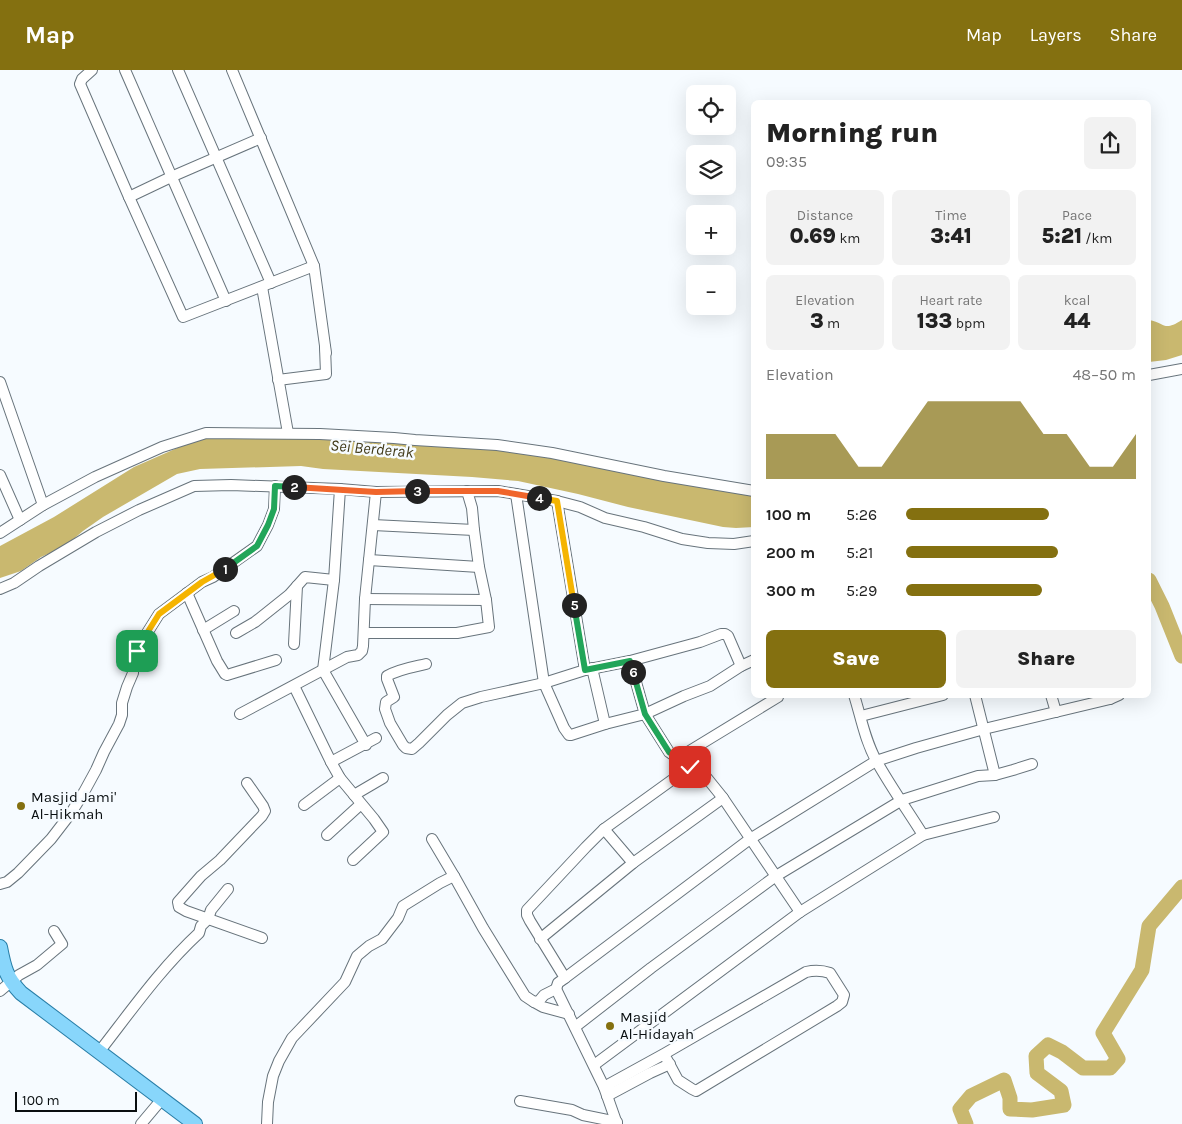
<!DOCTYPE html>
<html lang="en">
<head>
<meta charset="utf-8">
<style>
  :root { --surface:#fff; --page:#f2f2f2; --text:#222; --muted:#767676; --accent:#847010 }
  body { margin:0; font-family:Karla,sans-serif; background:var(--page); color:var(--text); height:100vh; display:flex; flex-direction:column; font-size:19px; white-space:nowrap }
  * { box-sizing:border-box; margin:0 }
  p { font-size:16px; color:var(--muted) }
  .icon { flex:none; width:28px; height:28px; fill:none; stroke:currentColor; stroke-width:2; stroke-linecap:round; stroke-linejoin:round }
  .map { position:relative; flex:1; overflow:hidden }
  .sheet { position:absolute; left:751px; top:30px; width:400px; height:598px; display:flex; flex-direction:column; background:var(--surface); border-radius:8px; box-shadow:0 5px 20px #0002 }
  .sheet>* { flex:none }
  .fabs { position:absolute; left:686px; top:15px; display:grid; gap:10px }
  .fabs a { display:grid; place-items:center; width:50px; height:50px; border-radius:8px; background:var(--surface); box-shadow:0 5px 20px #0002; font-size:25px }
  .scale { position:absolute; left:15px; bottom:12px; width:122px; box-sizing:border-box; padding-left:5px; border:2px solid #090e10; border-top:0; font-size:14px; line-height:18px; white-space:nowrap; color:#090e10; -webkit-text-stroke:4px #f6fbff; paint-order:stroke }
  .pin { position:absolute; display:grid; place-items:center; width:42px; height:42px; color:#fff; margin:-21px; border-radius:10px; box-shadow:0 2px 8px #0006 }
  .km { position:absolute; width:25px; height:25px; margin:-12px; border-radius:50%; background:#222; color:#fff; font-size:14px; line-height:25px; text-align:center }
  .round { display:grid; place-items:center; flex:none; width:52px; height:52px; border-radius:8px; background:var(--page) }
  .headline { display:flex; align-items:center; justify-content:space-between; height:85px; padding:0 15px }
  h1 { font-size:28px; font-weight:800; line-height:38px }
  .stats { display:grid; grid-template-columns:repeat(3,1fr); gap:8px; height:85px; padding:5px 15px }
  .stats div { display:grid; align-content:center; border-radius:8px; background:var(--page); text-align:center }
  .stats b { font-size:21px; font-weight:800 }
  .stats small { font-size:14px; font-weight:400 }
  .stats p { font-size:14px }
  .chart { height:140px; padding:10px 15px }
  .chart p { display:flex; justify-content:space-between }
  .chart svg { width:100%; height:90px; margin-top:5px; fill:var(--accent); opacity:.7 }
  .button { display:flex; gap:10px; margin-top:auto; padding:10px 15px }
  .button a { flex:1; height:58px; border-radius:8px; background:var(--accent); color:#fff; font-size:20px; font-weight:800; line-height:58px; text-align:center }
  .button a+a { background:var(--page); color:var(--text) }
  ul { padding:0 15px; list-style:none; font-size:16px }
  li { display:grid; grid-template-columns:80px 60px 1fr; align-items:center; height:38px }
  li i { height:12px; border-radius:6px; background:var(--accent) }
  header { display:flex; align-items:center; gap:30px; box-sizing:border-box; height:70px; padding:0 25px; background:var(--accent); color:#fff }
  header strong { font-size:24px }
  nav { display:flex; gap:28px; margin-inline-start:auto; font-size:18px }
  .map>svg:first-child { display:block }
</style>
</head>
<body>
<header>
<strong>Map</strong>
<nav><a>Map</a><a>Layers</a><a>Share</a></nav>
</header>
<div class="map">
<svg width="1182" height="1054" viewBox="0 0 1182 1054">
  <rect width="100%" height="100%" fill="#f6fbff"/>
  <g fill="#c9b86f">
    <path d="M1149 250C1166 253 1163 262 1182 250V285L1166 290 1149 292Z"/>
    <path d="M200 368 352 369C362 374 367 374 377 369L493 377 754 426V457L736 458 723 457 628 437 578 424 518 411 472 407 323 399 301 396 200 399 177 404 103 447 83 461 64 477 41 487 21 501 0 508V476L54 447 134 397Z"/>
  </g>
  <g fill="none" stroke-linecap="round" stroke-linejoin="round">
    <g stroke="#c9b86f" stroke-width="15">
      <polyline points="1149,510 1162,536 1182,586"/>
      <polyline points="966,1054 960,1039 971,1026 1004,1010 1010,1028 1010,1039 1032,1040 1064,1035 1061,1021 1037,1003 1036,986 1048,975 1062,982 1083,998 1110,998 1118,989 1103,963 1142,900 1149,856 1182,817"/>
    </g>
    <g stroke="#68747c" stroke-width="12">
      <g id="minor">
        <polyline points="92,0 82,9 80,14 129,127"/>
        <polyline points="125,0 226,231"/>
        <polyline points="178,0 271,213"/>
        <polyline points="232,0 314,196 326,283"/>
        <polyline points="261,68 171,107 129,127 183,247 314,196"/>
        <polyline points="262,217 288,363"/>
        <polyline points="1149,305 1182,299"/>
        <polyline points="278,310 326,304 325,277"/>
        <polyline points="0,312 43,435"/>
        <polyline points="0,405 20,450"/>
        <polyline points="340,419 334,510 323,600 366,675"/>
        <polyline points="516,424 544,613 564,658 569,665 571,665 605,654 645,644 684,626 710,616 741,596 754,590"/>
        <polyline points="557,431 585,600"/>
        <polyline points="373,455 474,460"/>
        <polyline points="0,463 43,435 95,407 162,377 206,363 320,364 394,368 415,370 497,375 552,383 664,406 754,421"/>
        <polyline points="369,490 479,497"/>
        <polyline points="0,519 14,513 39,496 96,462 139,440 194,416 231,415 340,419 376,422 498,421 557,431 580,437 605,448 644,457 682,469 708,473 734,474 754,471"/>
        <polyline points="187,523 217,591 225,604 227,605 276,590"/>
        <polyline points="365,529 486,530"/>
        <polyline points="203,560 234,541"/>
        <polyline points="236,563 255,552 289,525 305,507 334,510"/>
        <polyline points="365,563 457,563 489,557 486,530 479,497 474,460 472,438 467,421"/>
        <polyline points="294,574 297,516"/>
        <polyline points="630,591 645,644 669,682 690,697 695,696 698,697 723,728 800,842"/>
        <path d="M426 594C413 597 399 599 387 606V609L394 627 386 632 385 639 390 653 403 675 406 678 412 679 419 673 447 645 462 633 481 627 544 613 585 600 630 591 700 572 721 564H725L728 566 741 596"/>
        <polyline points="592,598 605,654"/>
        <polyline points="294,616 331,692 340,708 374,749 383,762 353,790"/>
        <path d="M854 625C861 647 865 671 877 692 891 717 908 741 923 765"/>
        <polyline points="975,625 995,705"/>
        <polyline points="1051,625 1056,642"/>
        <polyline points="1110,629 1119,625"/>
        <polyline points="240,644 347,587 358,585 362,581 363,576 365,529 376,422"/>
        <polyline points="861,646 943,625"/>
        <polyline points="678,688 778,627"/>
        <polyline points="331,692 376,668"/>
        <polyline points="247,713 263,736 265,741 262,746 220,790 201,806 178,832 179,837 186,841 262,868"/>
        <polyline points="354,725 383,708"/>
        <polyline points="304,735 340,708"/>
        <polyline points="604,759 633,793"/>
        <polyline points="327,765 361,734"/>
        <polyline points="454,806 483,858 525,926 534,932 539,931 544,925 556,919 558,913 565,908 750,769 876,691 916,678 984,659 1110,629 1108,625"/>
        <polyline points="0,814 7,812 18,803 51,769 71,743 84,722 96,700 104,682 119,654 122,645 122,633 127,617 133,603 133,592 142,571 159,544 202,512 213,507 257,476 268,455 274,439 275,416"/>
        <polyline points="540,869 633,793 723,728"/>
        <polyline points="565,908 530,851 527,845 527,840 586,777 604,759 690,697"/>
        <polyline points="556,919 604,1017 617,1054"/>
        <polyline points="0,921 19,905 37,895 62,874 54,861"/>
        <polyline points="534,932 543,937 569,944"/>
        <polyline points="575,957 651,898 776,806 902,730 978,706 995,705 1013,700 1032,694"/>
        <path d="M99 982C131 941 161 898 199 863L201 856 208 849 211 840 228 819"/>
        <polyline points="594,995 800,842 923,765 994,747"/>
        <path d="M604 1017 664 984 806 902C815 900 821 900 830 903L844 925 842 932 837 936 696 1021 692 1019 678 1010 664 984"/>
        <polyline points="607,1026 650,1003 670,994"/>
        <polyline points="520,1031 572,1040 583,1045 617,1052"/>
        <polyline points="141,1054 162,1029"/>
        <polyline points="267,1054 268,1032 273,1006 279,991 292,968 345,912 357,886 369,876 382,869 398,848 403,836 440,813 454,806 432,769"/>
      </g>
    </g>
    <g stroke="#287ea7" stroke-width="16">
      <path id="major" d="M0 877C4 898 6 907 21 923L195 1054"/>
    </g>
    <use href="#minor" stroke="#fff" stroke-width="10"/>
    <use href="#major" stroke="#88d6fb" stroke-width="14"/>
  </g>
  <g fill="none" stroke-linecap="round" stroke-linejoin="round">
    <g stroke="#fff" stroke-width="10">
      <polyline id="split-1" points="137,581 142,571 159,544 202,512 225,499"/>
    </g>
    <g stroke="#fff" stroke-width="10">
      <polyline id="split-2" points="225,499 257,476 268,455 274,439 275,416 294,417"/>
    </g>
    <g stroke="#fff" stroke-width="10">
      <polyline id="split-3" points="294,417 376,422 417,421"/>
    </g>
    <g stroke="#fff" stroke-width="10">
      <polyline id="split-4" points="417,421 498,421 539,428"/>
    </g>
    <g stroke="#fff" stroke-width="10">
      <polyline id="split-5" points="539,428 557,431 574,535"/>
    </g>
    <g stroke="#fff" stroke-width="10">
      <polyline id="split-6" points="574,535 585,600 630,591 633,602"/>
    </g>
    <g stroke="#fff" stroke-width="10">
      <polyline id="split-7" points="633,602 645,644 669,682 690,697"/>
    </g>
    <use href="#split-1" stroke="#f5b400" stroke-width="6"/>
    <use href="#split-2" stroke="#22a559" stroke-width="6"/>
    <use href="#split-3" stroke="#f0652b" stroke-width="6"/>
    <use href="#split-4" stroke="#f0652b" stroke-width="6"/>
    <use href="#split-5" stroke="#f5b400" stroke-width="6"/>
    <use href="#split-6" stroke="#22a559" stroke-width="6"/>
    <use href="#split-7" stroke="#22a559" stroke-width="6"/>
  </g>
  <g fill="#847010" stroke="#f6fbff" stroke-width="2">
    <circle cx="21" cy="736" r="5"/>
    <circle cx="610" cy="956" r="5"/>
  </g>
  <g text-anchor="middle" stroke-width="5" stroke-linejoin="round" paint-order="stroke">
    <g font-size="15" fill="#090e10" stroke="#f6fbff" text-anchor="start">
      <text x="31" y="732">Masjid Jami'<tspan x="31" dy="17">Al-Hikmah</tspan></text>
      <text x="620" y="952">Masjid<tspan x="620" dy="17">Al-Hidayah</tspan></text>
    </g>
    <g font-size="16" font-style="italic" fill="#403918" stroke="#f6fbff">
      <text transform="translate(372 378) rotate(5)" y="6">Sei Berderak</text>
    </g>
  </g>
</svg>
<div class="fabs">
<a><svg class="icon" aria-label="locate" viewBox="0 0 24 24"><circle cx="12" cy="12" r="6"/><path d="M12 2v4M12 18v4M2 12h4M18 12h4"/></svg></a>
<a><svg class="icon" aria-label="layers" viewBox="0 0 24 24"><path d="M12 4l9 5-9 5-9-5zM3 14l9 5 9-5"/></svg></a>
<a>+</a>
<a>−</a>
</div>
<div class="scale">100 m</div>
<div class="pin" style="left:137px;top:581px;background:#1e9e55"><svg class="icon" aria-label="arrive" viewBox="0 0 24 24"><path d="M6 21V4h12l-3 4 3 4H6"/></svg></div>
<div class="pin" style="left:690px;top:697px;background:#d93025"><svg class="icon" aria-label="check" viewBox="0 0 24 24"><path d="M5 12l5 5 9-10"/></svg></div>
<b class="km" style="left:225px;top:499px">1</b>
<b class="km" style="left:294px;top:417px">2</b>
<b class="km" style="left:417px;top:421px">3</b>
<b class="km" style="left:539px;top:428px">4</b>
<b class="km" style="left:574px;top:535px">5</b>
<b class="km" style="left:633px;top:602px">6</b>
<section class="sheet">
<div class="headline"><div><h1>Morning run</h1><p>09:35</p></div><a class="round"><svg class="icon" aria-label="share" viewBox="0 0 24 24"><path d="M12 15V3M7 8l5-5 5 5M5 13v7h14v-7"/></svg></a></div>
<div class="stats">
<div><p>Distance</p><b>0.69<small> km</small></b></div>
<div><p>Time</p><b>3:41</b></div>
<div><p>Pace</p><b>5:21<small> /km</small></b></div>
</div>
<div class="stats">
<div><p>Elevation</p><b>3<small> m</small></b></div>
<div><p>Heart rate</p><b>133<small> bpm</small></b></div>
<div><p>kcal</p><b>44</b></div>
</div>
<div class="chart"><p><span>Elevation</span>48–50 m</p>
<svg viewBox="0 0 160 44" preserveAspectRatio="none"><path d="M0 44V22L10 22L20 22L30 22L40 38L50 38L60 22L70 6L80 6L90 6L100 6L110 6L120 22L130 22L140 38L150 38L160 22V44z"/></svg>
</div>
<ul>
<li><b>100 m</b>5:26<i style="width:62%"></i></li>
<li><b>200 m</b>5:21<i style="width:66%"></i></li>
<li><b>300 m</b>5:29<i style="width:59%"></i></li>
</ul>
<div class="button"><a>Save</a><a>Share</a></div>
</section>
</div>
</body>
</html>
